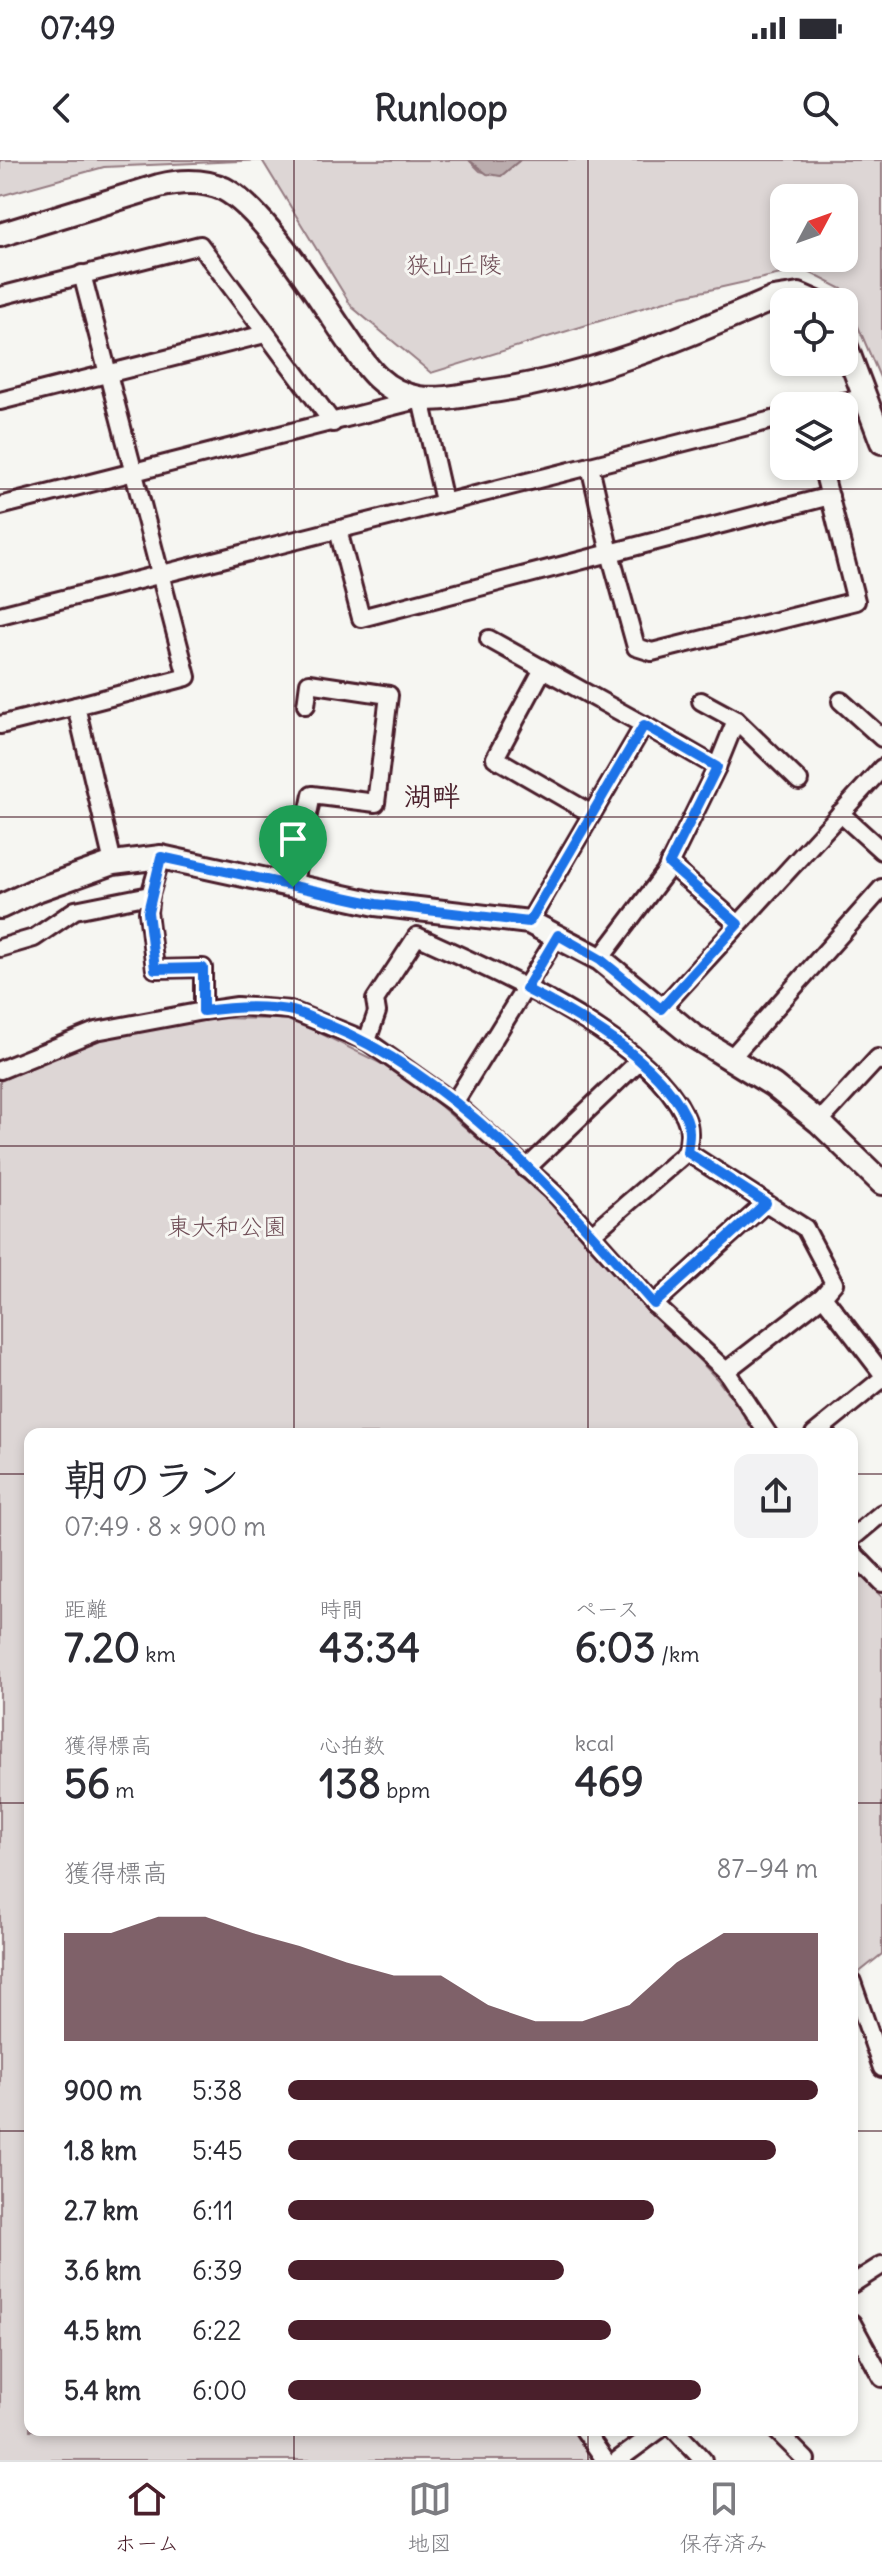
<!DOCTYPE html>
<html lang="ja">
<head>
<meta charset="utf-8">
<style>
  :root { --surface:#fff; --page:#f2f2f3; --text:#2b2b33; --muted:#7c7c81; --line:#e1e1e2; --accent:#4a1f2b }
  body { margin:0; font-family:Delius,"Klee One",sans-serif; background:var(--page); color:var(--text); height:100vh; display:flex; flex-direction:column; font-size:30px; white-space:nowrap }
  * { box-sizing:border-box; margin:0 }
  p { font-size:26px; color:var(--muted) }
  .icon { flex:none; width:44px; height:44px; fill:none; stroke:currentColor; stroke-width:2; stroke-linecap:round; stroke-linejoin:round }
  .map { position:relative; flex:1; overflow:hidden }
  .sheet { position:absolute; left:24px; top:1268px; width:834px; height:1008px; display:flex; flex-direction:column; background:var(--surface); border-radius:16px; box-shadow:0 4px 12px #0003 }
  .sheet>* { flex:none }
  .needle { width:52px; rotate:49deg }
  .fabs { position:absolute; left:770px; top:24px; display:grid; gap:16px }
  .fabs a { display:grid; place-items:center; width:88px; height:88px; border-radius:16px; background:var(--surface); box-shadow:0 4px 12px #0003; font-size:40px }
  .pin { position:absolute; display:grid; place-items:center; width:68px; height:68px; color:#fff; margin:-82px -34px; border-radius:50% 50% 50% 0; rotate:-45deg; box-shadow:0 0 8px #0007 }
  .pin .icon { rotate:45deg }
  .round { display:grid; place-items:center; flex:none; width:84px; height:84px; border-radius:16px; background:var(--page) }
  .overview { display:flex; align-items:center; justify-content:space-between; height:136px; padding:0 40px }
  h1 { font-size:44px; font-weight:700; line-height:60px }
  .figures { display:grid; grid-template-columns:repeat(3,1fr); gap:12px; height:136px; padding:8px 40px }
  .figures div { display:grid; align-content:center }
  .figures b { font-size:40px; font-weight:700 }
  .figures small { font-size:22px; font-weight:400 }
  .figures p { font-size:22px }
  .chart { height:224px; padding:16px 40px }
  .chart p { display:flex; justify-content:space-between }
  .chart svg { width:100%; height:144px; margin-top:8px; fill:var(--accent); opacity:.7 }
  ul { padding:0 40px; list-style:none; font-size:26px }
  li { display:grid; grid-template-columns:128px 96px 1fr; align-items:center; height:60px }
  li i { height:20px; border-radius:10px; background:var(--accent) }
  .status { display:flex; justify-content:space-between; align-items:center; height:56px; padding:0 40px; background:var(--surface); direction:ltr }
  .status svg { height:22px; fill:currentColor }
  header { display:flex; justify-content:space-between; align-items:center; height:104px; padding:0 40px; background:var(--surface); font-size:36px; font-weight:700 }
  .tabs { display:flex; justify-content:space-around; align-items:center; height:112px; border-top:2px solid var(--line); background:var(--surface); font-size:22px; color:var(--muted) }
  .tabs a { display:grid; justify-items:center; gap:4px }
  .tabs .on { color:var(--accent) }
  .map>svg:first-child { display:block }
</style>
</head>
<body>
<div class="status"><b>07:49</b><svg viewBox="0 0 49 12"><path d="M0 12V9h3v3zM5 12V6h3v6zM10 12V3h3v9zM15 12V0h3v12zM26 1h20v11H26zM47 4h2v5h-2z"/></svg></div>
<header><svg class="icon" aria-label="back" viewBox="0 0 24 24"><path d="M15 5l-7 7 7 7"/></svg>Runloop<svg class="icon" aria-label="search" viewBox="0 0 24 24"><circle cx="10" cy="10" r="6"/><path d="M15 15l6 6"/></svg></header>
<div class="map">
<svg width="882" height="2300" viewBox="0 0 882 2300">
  <rect width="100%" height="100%" fill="#f6f6f2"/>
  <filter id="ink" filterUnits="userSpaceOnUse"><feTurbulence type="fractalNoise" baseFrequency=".0125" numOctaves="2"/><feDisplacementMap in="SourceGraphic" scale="16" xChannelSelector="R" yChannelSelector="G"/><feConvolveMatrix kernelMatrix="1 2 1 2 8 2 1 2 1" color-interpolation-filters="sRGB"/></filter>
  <g filter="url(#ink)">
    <g fill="#ddd6d5" stroke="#947a80" stroke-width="2" fill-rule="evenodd">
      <path d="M0 0H469L480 11 501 16 520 0H882V222L842 129 803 109 678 137 431 213 352 147 262 0 104 7 0 36ZM784 38H844V98H784Z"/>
      <polygon points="209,858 292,859 406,916 546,1038 717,1219 759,1274 30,1274 30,2270 573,2270 593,2300 0,2300 0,921 94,880"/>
      <polygon points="852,1407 882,1437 882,1794 857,1814 852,1804"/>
    </g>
    <polygon fill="#bbadae" stroke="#8e747a" stroke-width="2" points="469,0 520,0 501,16 487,14"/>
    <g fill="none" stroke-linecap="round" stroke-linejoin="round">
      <g stroke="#4a1f2b" stroke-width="22">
        <g id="street">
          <polyline points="82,114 187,517 76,546 113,703"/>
          <polyline points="0,136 200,85 333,263"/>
          <polyline points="0,241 265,174"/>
          <polyline points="827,246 865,237"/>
          <polyline points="822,306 856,441 652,492 636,487 610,393 830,336"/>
          <polyline points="0,346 421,239 444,341"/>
          <polyline points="338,370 361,458 610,393 590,306"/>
          <polyline points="0,455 784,257"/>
          <polyline points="489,479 644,565 529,762"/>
          <polyline points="543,509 495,598 592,654"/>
          <polyline points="701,541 736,560"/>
          <polyline points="841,541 882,578"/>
          <polyline points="0,565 76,546"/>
          <polyline points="717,607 736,560 799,621"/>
          <polyline points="840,653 882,691"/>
          <polyline points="669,704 738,764"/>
          <polyline points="293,727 312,635 376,643 389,535 309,523 306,545"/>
          <polyline points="0,788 34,778 75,750 150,735 161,697"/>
          <polyline points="600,799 665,713 717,607 644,565"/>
          <polyline points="661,849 882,608"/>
          <polyline points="203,851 237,846 290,850 367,881 454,943 556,1035 654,1144 726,1211 768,1274"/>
          <path d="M367 881 377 852 375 840 417 776C495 812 646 875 685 956 691 968 689 979 687 992L592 1074"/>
          <polyline points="731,898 882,728"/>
          <polyline points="0,910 96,871 203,851 203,808 155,809 148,752 150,735"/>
          <polyline points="454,943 558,775"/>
          <polyline points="819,962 878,898 882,901"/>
          <polyline points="687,992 805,1068 834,1123 823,1136 726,1211"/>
          <polyline points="526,1009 638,902"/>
          <polyline points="823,1136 882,1213"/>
          <polyline points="654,1144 766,1043"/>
          <polyline points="814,1274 882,1219"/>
          <polyline points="852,1378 882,1353"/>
          <polyline points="852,1392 882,1423"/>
          <polyline points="852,1822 882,1908"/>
          <polyline points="852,2124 882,2105"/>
          <polyline points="852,2163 882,2218"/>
          <polyline points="584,2270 605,2300"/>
          <polyline points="675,2270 703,2300"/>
          <polyline points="776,2270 806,2300"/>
          <polyline points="618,2300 659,2270"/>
        </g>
      </g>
      <g stroke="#4a1f2b" stroke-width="28">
        <g id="secondary">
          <path d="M0 75 159 26C180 21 204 20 224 29 263 49 318 136 344 174 364 203 380 232 419 238 440 241 465 235 485 232 589 218 678 180 773 139L799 135 815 142"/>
          <polyline points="844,182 882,282"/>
          <polyline points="0,747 34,731 113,703 161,697 376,744 529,762 600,799 692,875 773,925 819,962 882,1023"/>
        </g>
      </g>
      <use href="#street" stroke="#f6f6f2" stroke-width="16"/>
      <use href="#secondary" stroke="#f6f6f2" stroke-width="22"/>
    </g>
  </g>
  <g fill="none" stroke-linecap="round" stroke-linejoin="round" filter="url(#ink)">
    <g stroke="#fff" stroke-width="16">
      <path id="route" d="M644 565 717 607 669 704 738 764 661 849 600 799 558 775 526 829C580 856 657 899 685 955 691 967 689 979 687 992L766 1043 654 1144C564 1042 456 917 328 865 315 860 301 852 288 850 260 845 231 847 203 851V808L155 809 148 752 161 697 376 744 529 762Z"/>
    </g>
    <use href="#route" stroke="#1a73e8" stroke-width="10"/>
  </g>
  <path fill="none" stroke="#4a1f2b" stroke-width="2" stroke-opacity="0.55" d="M294 0V1274M588 0V1274M0 329H882M0 657H882M0 986H882M0 1314H30M852 1314H882M0 1643H30M852 1643H882M0 1971H30M852 1971H882M294 2270V2300M588 2270V2300"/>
  <g text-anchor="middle" stroke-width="6" stroke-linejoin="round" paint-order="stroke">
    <g font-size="24" fill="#6f4d56" stroke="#f6f6f2">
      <text x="454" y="113">狭山丘陵</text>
      <text x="227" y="1075">東大和公園</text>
    </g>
    <g font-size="28" font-weight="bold" fill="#4a1f2b" stroke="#f6f6f2">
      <text x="432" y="646">湖畔</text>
    </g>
  </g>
</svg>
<div class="fabs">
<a><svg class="needle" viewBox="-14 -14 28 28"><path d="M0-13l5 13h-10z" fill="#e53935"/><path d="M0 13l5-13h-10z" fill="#7c7c81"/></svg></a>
<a><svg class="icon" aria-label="locate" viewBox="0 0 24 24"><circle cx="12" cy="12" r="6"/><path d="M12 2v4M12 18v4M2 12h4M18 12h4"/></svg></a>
<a><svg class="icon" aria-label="layers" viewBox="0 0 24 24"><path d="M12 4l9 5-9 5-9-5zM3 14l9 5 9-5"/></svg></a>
</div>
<div class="pin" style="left:293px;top:727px;background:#1e9e55"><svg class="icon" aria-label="arrive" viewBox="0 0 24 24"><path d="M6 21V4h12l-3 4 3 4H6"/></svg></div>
<section class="sheet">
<div class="overview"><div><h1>朝のラン</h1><p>07:49 · 8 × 900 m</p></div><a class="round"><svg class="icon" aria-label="share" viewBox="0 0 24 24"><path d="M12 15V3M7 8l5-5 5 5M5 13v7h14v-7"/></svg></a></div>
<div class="figures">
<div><p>距離</p><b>7.20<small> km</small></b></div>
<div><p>時間</p><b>43:34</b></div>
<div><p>ペース</p><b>6:03<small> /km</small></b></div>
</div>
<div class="figures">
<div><p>獲得標高</p><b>56<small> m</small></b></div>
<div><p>心拍数</p><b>138<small> bpm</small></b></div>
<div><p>kcal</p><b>469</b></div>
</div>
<div class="chart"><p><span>獲得標高</span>87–94 m</p>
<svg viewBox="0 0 160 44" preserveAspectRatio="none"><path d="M0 44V11L10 11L20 6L30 6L40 11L50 15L60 20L70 24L80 24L90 33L100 38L110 38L120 33L130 20L140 11L150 11L160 11V44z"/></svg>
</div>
<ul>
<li><b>900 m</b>5:38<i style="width:100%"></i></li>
<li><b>1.8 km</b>5:45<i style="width:92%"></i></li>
<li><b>2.7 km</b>6:11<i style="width:69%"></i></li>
<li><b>3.6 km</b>6:39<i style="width:52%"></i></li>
<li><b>4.5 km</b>6:22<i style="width:61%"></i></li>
<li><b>5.4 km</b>6:00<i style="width:78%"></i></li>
</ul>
</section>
</div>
<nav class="tabs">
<a class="on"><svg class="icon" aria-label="home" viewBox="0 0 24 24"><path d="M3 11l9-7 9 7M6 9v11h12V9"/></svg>ホーム</a>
<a><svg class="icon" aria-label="map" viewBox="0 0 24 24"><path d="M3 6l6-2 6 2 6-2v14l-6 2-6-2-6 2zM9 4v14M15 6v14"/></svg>地図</a>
<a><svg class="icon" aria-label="saved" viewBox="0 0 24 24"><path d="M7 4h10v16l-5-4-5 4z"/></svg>保存済み</a>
</nav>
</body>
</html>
